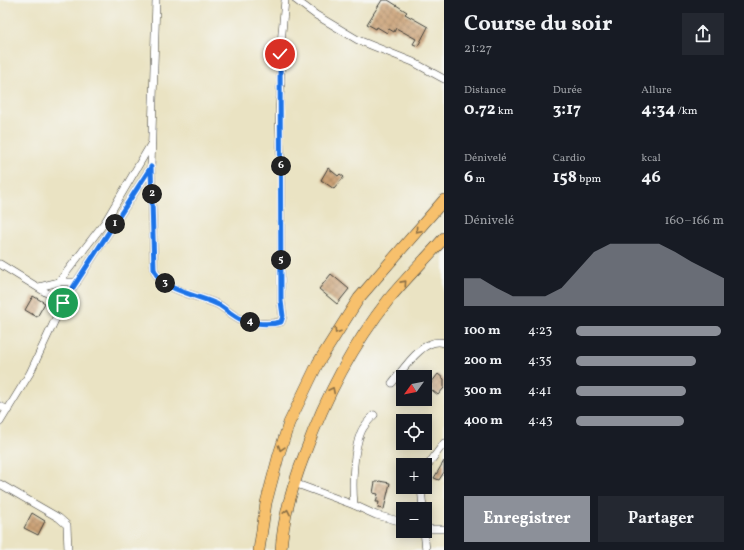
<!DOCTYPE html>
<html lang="fr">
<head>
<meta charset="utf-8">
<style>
  :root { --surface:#171b24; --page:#242831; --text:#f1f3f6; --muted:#9ea1a6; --accent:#8c9099 }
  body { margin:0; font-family:Vollkorn,serif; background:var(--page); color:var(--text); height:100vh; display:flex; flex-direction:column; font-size:15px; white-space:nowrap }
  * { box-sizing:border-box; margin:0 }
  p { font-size:13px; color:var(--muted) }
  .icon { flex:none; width:22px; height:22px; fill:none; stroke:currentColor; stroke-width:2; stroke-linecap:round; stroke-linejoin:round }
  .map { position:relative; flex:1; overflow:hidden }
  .details { display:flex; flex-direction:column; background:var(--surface); width:300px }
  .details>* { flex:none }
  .needle { width:26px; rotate:237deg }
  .fabs { position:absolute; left:396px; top:370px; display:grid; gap:8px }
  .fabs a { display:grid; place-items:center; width:36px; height:36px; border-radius:0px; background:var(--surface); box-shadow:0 2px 10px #0003; font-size:20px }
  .pin { position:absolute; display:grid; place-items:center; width:34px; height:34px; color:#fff; margin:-17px; border:2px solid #fff; border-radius:50%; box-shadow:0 1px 4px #0007 }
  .km { position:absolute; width:20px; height:20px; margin:-10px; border-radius:50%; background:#222; color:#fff; font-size:11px; line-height:20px; text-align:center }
  .round { display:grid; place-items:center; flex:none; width:42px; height:42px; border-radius:0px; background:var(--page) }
  .overview { display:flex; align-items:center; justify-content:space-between; height:68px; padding:0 20px }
  h1 { font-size:22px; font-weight:700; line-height:30px }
  .stats { display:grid; grid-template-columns:repeat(3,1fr); gap:6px; height:68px; padding:4px 20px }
  .stats div { display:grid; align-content:center }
  .stats b { font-size:17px; font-weight:700 }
  .stats small { font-size:11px; font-weight:400 }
  .stats p { font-size:11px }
  .chart { height:112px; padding:8px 20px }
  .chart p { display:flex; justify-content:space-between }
  .chart svg { width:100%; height:72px; margin-top:4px; fill:var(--accent); opacity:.7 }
  .action { display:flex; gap:8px; margin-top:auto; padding:8px 20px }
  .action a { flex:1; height:46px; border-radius:0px; background:var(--accent); color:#fff; font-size:16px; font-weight:700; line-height:46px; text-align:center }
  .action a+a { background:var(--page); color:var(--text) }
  ul { padding:0 20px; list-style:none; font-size:13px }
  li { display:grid; grid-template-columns:64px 48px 1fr; align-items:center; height:30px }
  li i { height:10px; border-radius:5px; background:var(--accent) }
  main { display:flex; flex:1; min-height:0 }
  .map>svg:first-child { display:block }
</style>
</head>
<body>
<main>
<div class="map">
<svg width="444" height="550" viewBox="0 0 444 550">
  <defs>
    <pattern id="building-cross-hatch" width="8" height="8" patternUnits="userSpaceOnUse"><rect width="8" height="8" fill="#cba277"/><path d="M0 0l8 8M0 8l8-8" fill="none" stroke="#a48361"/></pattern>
  </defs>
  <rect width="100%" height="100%" fill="#f6f6f2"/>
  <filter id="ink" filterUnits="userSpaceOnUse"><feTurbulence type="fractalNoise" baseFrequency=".025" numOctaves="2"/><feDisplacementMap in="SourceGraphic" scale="8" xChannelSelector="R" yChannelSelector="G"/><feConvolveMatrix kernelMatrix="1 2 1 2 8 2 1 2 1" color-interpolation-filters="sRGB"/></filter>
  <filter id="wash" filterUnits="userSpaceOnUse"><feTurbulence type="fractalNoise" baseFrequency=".012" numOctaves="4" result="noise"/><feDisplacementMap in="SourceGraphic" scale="16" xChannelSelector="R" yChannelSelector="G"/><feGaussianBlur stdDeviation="0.9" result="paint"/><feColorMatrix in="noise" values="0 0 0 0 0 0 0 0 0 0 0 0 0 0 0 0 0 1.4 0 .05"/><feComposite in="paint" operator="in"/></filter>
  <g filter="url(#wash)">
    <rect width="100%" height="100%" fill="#eae3c3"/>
    <g id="blocks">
      <g fill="url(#building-cross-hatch)">
        <polygon points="382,0 388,0 396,5 407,12 405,14 428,27 418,46 413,44 416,39 396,28 394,32 389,29 387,33 377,27 376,29 367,24"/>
        <polygon points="328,168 338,176 340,174 344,177 334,189 321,180"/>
        <polygon points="331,274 349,289 337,304 319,289"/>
        <polygon points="33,296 45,303 37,317 25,310"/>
        <polygon points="438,374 444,379 444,388 438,395 428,387"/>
        <polygon points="444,461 444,472 439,480 434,478"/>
        <polygon points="379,481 390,483 384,509 378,508 379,502 376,502 378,494 373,493 375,482 378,482"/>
        <polygon points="32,513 45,521 38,535 24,528"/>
      </g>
    </g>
  </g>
  <g filter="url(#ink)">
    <use href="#blocks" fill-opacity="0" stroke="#3b3a35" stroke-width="1"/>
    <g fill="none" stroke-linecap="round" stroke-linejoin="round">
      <g stroke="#3b3a35" stroke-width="8">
        <g id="minor">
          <path d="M156 0 151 167 154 269C160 291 200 295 219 305 227 310 233 316 242 320 253 324 270 324 281 322L283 316 281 301V169L279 112 281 81 280 54 285 0"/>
          <polyline points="296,0 316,15 358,40 413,62 444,79"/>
          <polyline points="0,264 63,303 151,167"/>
          <polyline points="59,282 105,222 151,144"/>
          <polyline points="39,287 59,282 77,282"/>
          <path d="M392 383C403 370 424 336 444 343"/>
          <polyline points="0,406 8,410"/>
          <path d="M374 415C369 420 364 425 361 432 353 451 352 484 354 505L376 515 403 522"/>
          <polyline points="0,422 30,373 63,303"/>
          <polyline points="425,469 444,443"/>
          <polyline points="294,483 354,505"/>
          <polyline points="0,484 59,518 67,525 68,550"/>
          <polyline points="421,487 423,509"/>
          <polyline points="425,529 444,529"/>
          <polyline points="424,531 426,550"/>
        </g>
      </g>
      <g stroke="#3b3a35" stroke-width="12">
        <g id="trunk">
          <polyline points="259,550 266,503 279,454 289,423 318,363 359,298 444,200"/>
          <path d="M281 550C283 517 293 484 305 453 325 398 352 346 389 299 406 278 426 259 444 238"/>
        </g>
      </g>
      <use href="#minor" stroke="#fff" stroke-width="7"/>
      <use href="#trunk" stroke="#f7c06c" stroke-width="11"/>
    </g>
    <defs><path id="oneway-chevron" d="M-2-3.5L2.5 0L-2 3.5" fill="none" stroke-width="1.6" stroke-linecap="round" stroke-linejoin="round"/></defs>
    <g stroke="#8a6e44">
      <use href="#oneway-chevron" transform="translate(418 230) rotate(131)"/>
      <use href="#oneway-chevron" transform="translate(404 283) rotate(-48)"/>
      <use href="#oneway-chevron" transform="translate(337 331) rotate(124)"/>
      <use href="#oneway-chevron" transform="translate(332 390) rotate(-63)"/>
      <use href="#oneway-chevron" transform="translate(281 448) rotate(108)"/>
      <use href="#oneway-chevron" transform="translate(287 512) rotate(-78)"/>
    </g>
  </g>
  <g fill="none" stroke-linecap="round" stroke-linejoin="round" filter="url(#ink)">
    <g stroke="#fff" stroke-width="8">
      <path id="route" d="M63 303 151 167 154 269C160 291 200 295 219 305 227 310 233 316 242 320 253 324 270 325 281 322L283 316 281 301 280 54"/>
    </g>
    <use href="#route" stroke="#1a73e8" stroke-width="5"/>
  </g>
</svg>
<div class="fabs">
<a><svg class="needle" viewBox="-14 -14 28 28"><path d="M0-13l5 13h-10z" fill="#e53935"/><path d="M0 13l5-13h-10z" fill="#9ea1a6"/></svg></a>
<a><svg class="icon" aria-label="locate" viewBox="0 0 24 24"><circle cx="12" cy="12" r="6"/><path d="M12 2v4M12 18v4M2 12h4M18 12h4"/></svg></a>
<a>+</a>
<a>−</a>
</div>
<div class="pin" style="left:63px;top:303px;background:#1e9e55"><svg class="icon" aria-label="arrive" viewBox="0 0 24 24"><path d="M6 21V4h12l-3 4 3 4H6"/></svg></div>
<div class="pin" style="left:280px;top:54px;background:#d93025"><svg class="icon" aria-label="check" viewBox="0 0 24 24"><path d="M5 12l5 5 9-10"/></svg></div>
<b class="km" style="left:115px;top:224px">1</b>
<b class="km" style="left:152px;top:194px">2</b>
<b class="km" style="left:165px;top:283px">3</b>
<b class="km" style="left:250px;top:322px">4</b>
<b class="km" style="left:281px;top:260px">5</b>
<b class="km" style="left:281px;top:166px">6</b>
</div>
<section class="details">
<div class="overview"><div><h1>Course du soir</h1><p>21:27</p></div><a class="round"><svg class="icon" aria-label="share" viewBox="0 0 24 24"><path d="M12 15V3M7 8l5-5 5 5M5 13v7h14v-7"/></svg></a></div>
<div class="stats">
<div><p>Distance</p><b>0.72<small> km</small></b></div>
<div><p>Durée</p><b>3:17</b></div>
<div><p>Allure</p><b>4:34<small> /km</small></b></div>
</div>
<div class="stats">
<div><p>Dénivelé</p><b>6<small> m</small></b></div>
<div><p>Cardio</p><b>158<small> bpm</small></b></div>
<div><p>kcal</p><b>46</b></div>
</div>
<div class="chart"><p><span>Dénivelé</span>160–166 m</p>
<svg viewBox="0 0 160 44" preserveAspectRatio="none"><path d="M0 44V27L10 27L20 33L30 38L40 38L50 38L60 33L70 22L80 11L90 6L100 6L110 6L120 6L130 11L140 17L150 22L160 27V44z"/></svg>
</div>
<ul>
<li><b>100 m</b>4:23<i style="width:98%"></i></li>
<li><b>200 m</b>4:35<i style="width:81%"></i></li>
<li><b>300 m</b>4:41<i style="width:74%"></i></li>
<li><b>400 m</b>4:43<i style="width:73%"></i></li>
</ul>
<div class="action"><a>Enregistrer</a><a>Partager</a></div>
</section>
</main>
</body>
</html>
